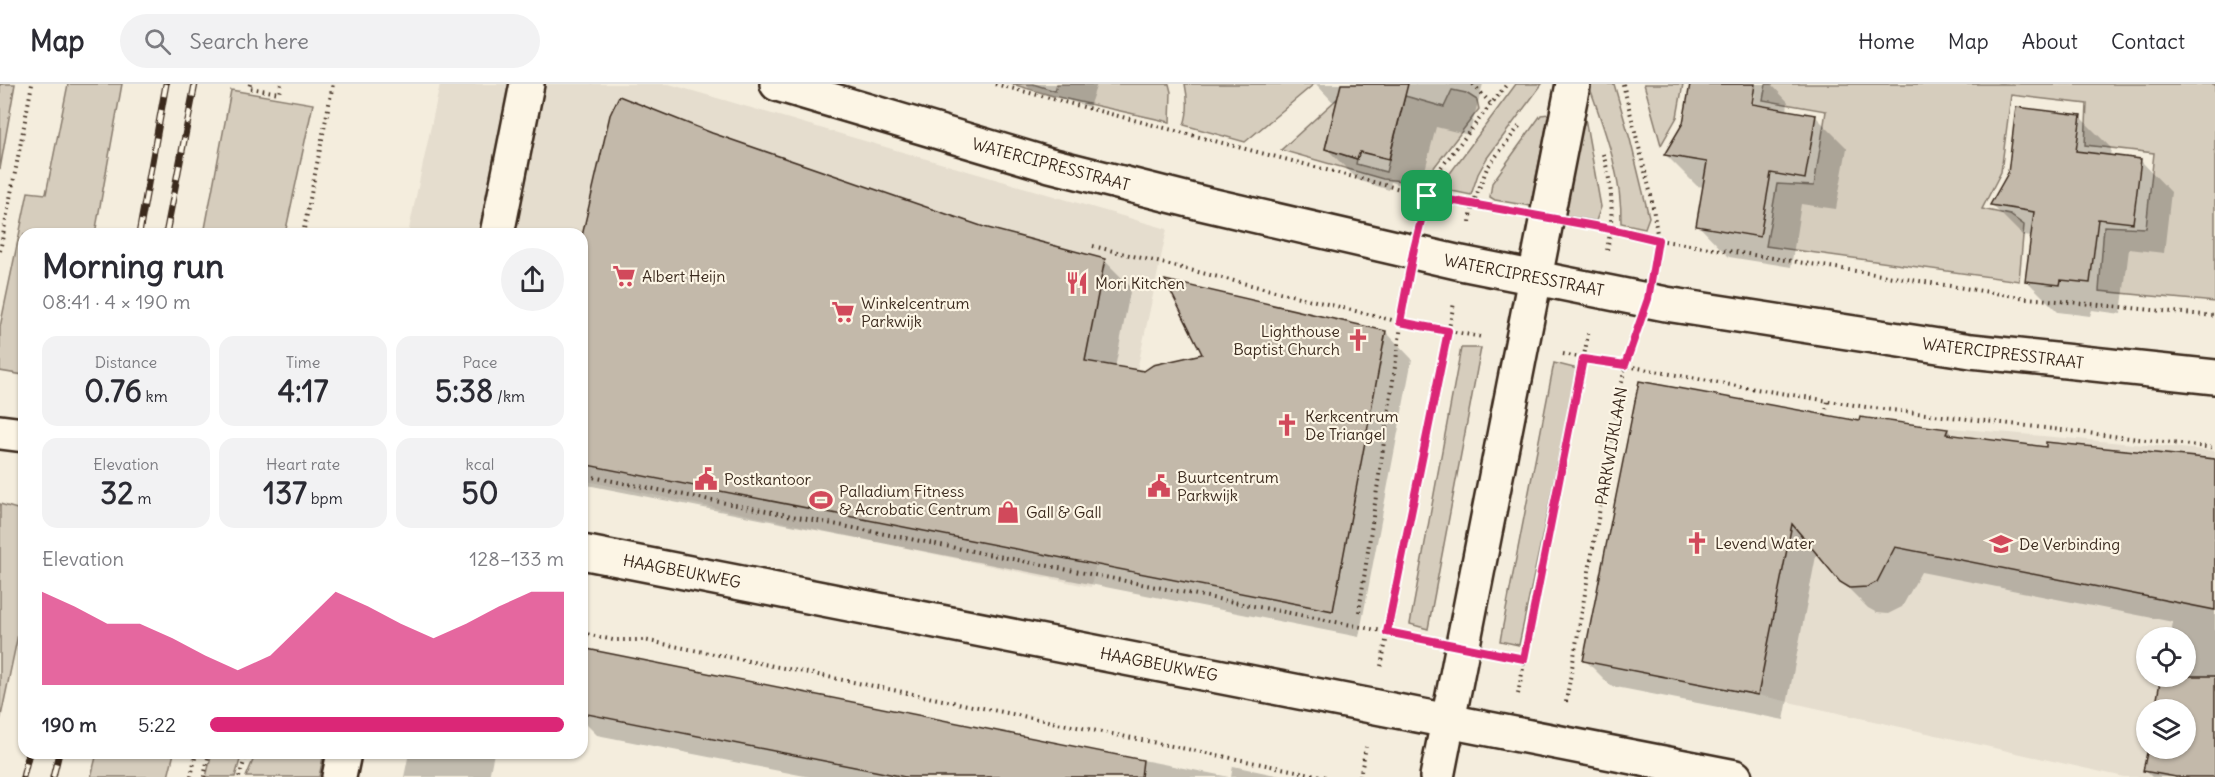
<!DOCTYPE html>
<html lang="en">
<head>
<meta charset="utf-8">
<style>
  :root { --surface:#fff; --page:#f2f2f3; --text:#2b2b33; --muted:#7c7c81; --line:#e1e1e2; --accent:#db2777 }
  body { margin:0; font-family:Delius,sans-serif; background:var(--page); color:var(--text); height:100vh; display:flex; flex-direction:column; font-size:22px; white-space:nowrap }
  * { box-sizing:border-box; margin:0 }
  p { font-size:20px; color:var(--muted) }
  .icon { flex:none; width:33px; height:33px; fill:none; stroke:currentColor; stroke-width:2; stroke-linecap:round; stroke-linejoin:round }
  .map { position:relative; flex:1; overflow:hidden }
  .drawer { position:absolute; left:18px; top:144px; width:570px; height:531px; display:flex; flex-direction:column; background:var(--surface); border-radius:18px; box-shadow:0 2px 4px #0004 }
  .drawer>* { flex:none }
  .fabs { position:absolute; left:2136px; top:543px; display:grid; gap:12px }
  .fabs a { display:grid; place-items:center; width:60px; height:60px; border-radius:50%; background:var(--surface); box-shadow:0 2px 4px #0004; font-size:30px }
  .pin { position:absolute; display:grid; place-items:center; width:51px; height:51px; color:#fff; margin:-26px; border-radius:12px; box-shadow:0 3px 9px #0006 }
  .round { display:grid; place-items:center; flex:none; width:63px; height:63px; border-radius:32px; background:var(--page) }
  .head { display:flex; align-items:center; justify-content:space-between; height:102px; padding:0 24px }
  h1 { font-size:33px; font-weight:700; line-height:45px }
  .stats { display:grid; grid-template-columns:repeat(3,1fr); gap:9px; height:102px; padding:6px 24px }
  .stats div { display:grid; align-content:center; border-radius:15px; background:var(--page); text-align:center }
  .stats b { font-size:30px; font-weight:700 }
  .stats small { font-size:16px; font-weight:400 }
  .stats p { font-size:16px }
  .chart { height:168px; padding:12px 24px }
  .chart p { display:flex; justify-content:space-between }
  .chart svg { width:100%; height:108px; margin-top:6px; fill:var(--accent); opacity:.7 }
  ul { padding:0 24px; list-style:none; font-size:20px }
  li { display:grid; grid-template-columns:96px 72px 1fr; align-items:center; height:45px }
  li i { height:15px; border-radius:8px; background:var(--accent) }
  header { display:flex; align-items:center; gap:36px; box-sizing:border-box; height:84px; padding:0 30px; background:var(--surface); border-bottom:2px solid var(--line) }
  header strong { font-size:28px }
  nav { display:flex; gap:33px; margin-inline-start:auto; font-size:21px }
  .search { width:420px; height:54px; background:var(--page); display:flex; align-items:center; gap:15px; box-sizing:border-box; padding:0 21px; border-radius:33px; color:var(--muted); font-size:22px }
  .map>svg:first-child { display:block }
</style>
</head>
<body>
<header>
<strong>Map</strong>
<div class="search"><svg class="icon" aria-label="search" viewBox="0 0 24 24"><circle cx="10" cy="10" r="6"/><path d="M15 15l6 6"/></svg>Search here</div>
<nav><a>Home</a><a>Map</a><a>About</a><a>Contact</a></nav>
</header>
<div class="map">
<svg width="2215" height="693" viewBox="0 0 2215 693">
  <rect width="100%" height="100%" fill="#f4eddd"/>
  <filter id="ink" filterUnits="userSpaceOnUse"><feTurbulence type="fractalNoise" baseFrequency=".0167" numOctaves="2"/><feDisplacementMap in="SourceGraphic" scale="12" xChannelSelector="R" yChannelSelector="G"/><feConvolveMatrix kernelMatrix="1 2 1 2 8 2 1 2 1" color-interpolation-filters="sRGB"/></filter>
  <g filter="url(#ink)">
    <g fill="#e5ddce" fill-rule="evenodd">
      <polygon points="440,0 669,0 1167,145 1091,503 582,396 582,150 408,150"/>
      <path d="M1813 332 2215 367V693H2124L1758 611ZM2146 554H2186V592H2146ZM2146 626H2186V664H2146Z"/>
    </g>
    <g fill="#d6cdbd" stroke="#887c6e" stroke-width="1.5">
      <polygon points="0,0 15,0 0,85"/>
      <polygon points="68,0 122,0 95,150 24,150 24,291 0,287 0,243 28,108 46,110"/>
      <polygon points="1012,0 1033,0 1055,7 1057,0 1169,0 1171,8 1170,38 1053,12"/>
      <path d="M1185 0H1314L1245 58 1184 41C1189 27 1188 14 1185 0Z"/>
      <polygon points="1516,0 1542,0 1487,74 1478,90 1471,111 1452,107 1448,102 1448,92"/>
      <path d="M1591 0H1614L1630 55 1649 133 1645 144 1621 139C1622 93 1606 50 1591 7Z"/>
      <polygon points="1644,0 1683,0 1677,33 1661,61"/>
      <polygon points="1766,0 2215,0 2215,218 2099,207 2104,142 2146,144 2154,69 2085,61 2087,20 2011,11 2001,88 1982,125 2010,131 2024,141 2019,197 1766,162 1777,100 1814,102 1826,27 1763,16"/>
      <polygon points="231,6 313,20 285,150 204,150"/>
      <polygon points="1452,6 1466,9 1477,16 1479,25 1422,99 1383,95 1281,66 1338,14 1325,65 1357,75 1356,80 1386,88 1405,12 1444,23"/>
      <polygon points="1549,30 1530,122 1495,116 1490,113 1492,99 1541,31"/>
      <polygon points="1585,34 1601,123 1596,137 1562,131"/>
      <polygon points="1461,264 1481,264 1428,545 1410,540"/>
      <polygon points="1554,279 1578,285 1519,561 1500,557"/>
      <polygon points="0,420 24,427 24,522 0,637"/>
      <polygon points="97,669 174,669 168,693 91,693"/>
      <polygon points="212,669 242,669 235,693 206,693"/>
      <polygon points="256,669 324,669 319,693 246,693"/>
    </g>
    <g fill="#0003" fill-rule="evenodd">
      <polygon points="1025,0 1097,0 1089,23 1029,4"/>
      <polygon points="1316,0 1483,0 1469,51 1436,43 1420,106 1391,98 1389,106 1358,96 1327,65 1338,18 1332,17"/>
      <path d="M1692 0H1771L1788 18 1787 28 1816 33 1847 64 1836 125 1801 120 1791 183 1729 173 1698 141 1704 103 1697 102 1666 71 1685 39ZM1752 9H1755L1752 28Z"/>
      <polygon points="2080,33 2111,64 2110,73 2140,76 2171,108 2164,169 2129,165 2121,230 2092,226 2090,232 2058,228 2027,197 2032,153 2023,152 1992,121"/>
      <polygon points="711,51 983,145 1104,176 1131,203 1115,284 1144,289 1205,271 1167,198 1386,248 1412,275 1359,553 582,400 582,158"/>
      <polygon points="1861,334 1948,346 1954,353 2048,365 2215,375 2215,693 2152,693 2145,686 2186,664 2186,554 2170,554 2173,538 1921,488 1902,523 1888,530 1877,529 1868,524 1841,497 1817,467 1784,636 1611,602 1585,576 1860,339"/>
      <polygon points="584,566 1229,693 810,693 597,651 582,636 582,578"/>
      <polygon points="409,669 494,669 489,693 404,693"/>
      <polygon points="1233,682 1285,693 1231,693"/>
    </g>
    <g fill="#c3b9aa" stroke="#3b2a1e" stroke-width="1.5">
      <polygon points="1341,0 1408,0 1389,75 1360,68 1357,75 1325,65"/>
      <polygon points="1690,0 1755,0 1752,20 1816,31 1805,95 1771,89 1760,153 1696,142 1707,78 1664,71 1683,39"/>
      <polygon points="619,12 712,49 984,143 1105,175 1085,277 1144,287 1153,281 1202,270 1165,196 1386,247 1333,527 582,380 582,152 610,31"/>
      <polygon points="2016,23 2081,31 2076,67 2141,75 2133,139 2098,135 2090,199 2061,196 2060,201 2025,197 2034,128 1990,121 2008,89"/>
      <polygon points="1639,297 1859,337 1860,333 1948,345 1946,350 2046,363 2046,358 2215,375 2215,526 1895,463 1877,498 1867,503 1850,504 1840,498 1792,440 1758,611 1583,577"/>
      <polygon points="582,564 1143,676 1141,693 905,693 582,629"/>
      <polygon points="2161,592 2215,592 2215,693 2176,693 2143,687 2148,664 2186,664 2186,626 2155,626"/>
    </g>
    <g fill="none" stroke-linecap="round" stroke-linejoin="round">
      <g stroke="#3b2a1e" stroke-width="38">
        <g id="minor">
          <polyline points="777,0 1050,81 1201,119 1461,179 1666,220 1971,267 2215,293"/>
          <polyline points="497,150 527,0"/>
          <polyline points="0,348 24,351"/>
          <polyline points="582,468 1735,693"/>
          <polyline points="339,693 344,669"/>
        </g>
      </g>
      <g stroke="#3b2a1e" stroke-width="38">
        <polyline id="tertiary" points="1437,693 1573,0"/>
      </g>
      <g stroke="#3b2a1e" stroke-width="4" stroke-dasharray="1.5 4.5" stroke-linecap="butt">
        <polyline points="250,0 249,4 279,9 281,0"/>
        <polyline points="995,0 1427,112 1507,127"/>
        <polyline points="1473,0 1492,21"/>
        <polyline points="1623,0 1651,111 1658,156 1655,175"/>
        <path d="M1603 70C1613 103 1614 132 1607 166"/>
        <polyline points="1423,127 1435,91 1507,0"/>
        <polyline points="1470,138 1473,120 1487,84 1521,40"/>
        <polyline points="1588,142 1658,156 2027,214 2215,232"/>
        <polyline points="303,150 333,0"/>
        <polyline points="1093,162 1400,238 1482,253"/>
        <polyline points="0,167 32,0"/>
        <polyline points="1563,270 1719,299 1866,323 2215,364"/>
        <polyline points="1825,331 1828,317"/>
        <polyline points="582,391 1423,555"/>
        <polyline points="1359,528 1406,208"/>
        <polyline points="582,549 613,556 644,556 1326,693"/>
        <polyline points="1504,571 1524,575"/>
        <polyline points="1381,582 1454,219"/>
        <polyline points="1518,610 1589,246"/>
        <polyline points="1566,618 1625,281 1635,254"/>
        <polyline points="191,693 196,669"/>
        <polyline points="204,693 209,669"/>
        <polyline points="239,693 247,669"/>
        <polyline points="1360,693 1366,663"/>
      </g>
      <use href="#minor" stroke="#fcf5e5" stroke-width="33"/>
      <use href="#tertiary" stroke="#fcf5e5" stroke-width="33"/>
      <g stroke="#3b2a1e" stroke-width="7">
        <g id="rail">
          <polyline points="139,150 166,0"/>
          <polyline points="166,150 195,0"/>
          <polyline points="23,693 29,669"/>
          <polyline points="53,693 59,669"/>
        </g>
      </g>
      <use href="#rail" stroke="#fcf5e5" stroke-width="4.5" stroke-dasharray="14" stroke-linecap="butt"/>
    </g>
  </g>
  <g fill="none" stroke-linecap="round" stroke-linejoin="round" filter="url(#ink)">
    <g stroke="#fff" stroke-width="12">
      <polygon id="route" points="1427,112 1611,145 1658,156 1648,215 1625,281 1583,275 1524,575 1387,548 1448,247 1400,238 1413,169"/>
    </g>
    <use href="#route" stroke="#db2777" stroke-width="8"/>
  </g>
  <defs>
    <g id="supermarket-bare" transform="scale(1.8)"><path d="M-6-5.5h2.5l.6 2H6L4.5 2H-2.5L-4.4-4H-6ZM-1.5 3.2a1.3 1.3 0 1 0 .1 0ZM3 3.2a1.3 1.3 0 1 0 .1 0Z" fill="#d1495b" stroke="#fcf5e5" stroke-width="2.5" paint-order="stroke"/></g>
    <g id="restaurant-bare" transform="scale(1.8)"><path d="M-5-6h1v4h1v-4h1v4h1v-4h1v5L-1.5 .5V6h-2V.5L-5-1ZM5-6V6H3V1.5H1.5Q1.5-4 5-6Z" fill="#d1495b" stroke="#fcf5e5" stroke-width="2.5" paint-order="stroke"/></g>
    <g id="church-bare" transform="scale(1.8)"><path d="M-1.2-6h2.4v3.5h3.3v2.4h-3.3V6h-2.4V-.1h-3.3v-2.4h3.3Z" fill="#d1495b" stroke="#fcf5e5" stroke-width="2.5" paint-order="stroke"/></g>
    <g id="civic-bare" transform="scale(1.8)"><path d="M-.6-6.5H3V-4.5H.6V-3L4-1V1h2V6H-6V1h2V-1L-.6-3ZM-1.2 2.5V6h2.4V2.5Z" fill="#d1495b" stroke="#fcf5e5" stroke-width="2.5" paint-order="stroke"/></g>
    <g id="stadium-bare" transform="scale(1.8)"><path d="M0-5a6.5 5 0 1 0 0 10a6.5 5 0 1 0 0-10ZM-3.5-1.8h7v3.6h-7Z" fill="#d1495b" stroke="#fcf5e5" stroke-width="2.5" paint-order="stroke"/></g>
    <g id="shop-bare" transform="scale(1.8)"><path d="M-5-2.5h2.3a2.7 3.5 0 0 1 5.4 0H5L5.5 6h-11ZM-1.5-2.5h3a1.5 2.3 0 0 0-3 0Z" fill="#d1495b" stroke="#fcf5e5" stroke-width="2.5" paint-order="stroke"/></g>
    <g id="school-bare" transform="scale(1.8)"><path d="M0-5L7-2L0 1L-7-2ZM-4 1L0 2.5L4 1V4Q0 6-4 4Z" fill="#d1495b" stroke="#fcf5e5" stroke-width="2.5" paint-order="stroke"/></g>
  </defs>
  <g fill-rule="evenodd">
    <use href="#supermarket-bare" x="624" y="192"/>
    <use href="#restaurant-bare" x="1077" y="199"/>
    <use href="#supermarket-bare" x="843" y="228"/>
    <use href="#church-bare" x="1358" y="256"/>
    <use href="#church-bare" x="1287" y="341"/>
    <use href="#civic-bare" x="706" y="395"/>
    <use href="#civic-bare" x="1159" y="402"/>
    <use href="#stadium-bare" x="821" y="416"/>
    <use href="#shop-bare" x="1008" y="428"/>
    <use href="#church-bare" x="1697" y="459"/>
    <use href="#school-bare" x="2001" y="460"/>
  </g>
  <g text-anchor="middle" stroke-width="4.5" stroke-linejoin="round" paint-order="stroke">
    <g font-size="16" fill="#3b2a1e" stroke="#fcf5e5">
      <text transform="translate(1051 80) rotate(15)" y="6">WATERCIPRESSTRAAT</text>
      <text transform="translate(1524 191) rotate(11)" y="6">WATERCIPRESSTRAAT</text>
      <text transform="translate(2003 269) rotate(7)" y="6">WATERCIPRESSTRAAT</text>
      <text transform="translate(1611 362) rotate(-80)" y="6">PARKWIJKLAAN</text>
      <text transform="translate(682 487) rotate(11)" y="6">HAAGBEUKWEG</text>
      <text transform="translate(1159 580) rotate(11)" y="6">HAAGBEUKWEG</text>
    </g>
    <g font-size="16" fill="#3b2a1e" stroke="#fcf5e5" text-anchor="start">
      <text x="642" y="198">Albert Heijn</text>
      <text x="1095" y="205">Mori Kitchen</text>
      <text x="861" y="225">Winkelcentrum<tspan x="861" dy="18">Parkwijk</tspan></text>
      <text x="1340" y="253" text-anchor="end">Lighthouse<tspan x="1340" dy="18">Baptist Church</tspan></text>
      <text x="1305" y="338">Kerkcentrum<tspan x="1305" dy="18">De Triangel</tspan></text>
      <text x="1177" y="399">Buurtcentrum<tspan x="1177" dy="18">Parkwijk</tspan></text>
      <text x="724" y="401">Postkantoor</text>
      <text x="839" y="413">Palladium Fitness<tspan x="839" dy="18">&amp; Acrobatic Centrum</tspan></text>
      <text x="1026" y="434">Gall &amp; Gall</text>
      <text x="1715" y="465">Levend Water</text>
      <text x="2019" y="466">De Verbinding</text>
    </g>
  </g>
</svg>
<div class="fabs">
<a><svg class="icon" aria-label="locate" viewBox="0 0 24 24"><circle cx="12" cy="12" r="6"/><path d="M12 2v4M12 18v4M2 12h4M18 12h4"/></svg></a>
<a><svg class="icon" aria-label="layers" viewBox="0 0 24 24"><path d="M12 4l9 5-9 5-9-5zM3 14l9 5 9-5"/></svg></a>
</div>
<div class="pin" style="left:1427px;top:112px;background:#1e9e55"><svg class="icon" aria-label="arrive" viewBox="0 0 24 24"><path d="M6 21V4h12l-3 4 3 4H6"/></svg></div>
<section class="drawer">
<div class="head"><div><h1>Morning run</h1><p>08:41 · 4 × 190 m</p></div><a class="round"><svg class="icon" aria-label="share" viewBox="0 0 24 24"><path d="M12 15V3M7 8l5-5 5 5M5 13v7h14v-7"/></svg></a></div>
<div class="stats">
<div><p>Distance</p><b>0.76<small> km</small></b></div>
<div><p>Time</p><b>4:17</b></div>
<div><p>Pace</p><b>5:38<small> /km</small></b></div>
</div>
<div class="stats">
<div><p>Elevation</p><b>32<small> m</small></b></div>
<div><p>Heart rate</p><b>137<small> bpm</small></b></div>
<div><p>kcal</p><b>50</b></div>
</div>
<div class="chart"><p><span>Elevation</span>128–133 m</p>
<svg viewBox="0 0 160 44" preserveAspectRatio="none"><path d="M0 44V6L10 12L20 19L30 19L40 25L50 32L60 38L70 32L80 19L90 6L100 12L110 19L120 25L130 19L140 12L150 6L160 6V44z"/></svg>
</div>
<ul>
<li><b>190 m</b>5:22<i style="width:100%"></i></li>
</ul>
</section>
</div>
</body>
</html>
